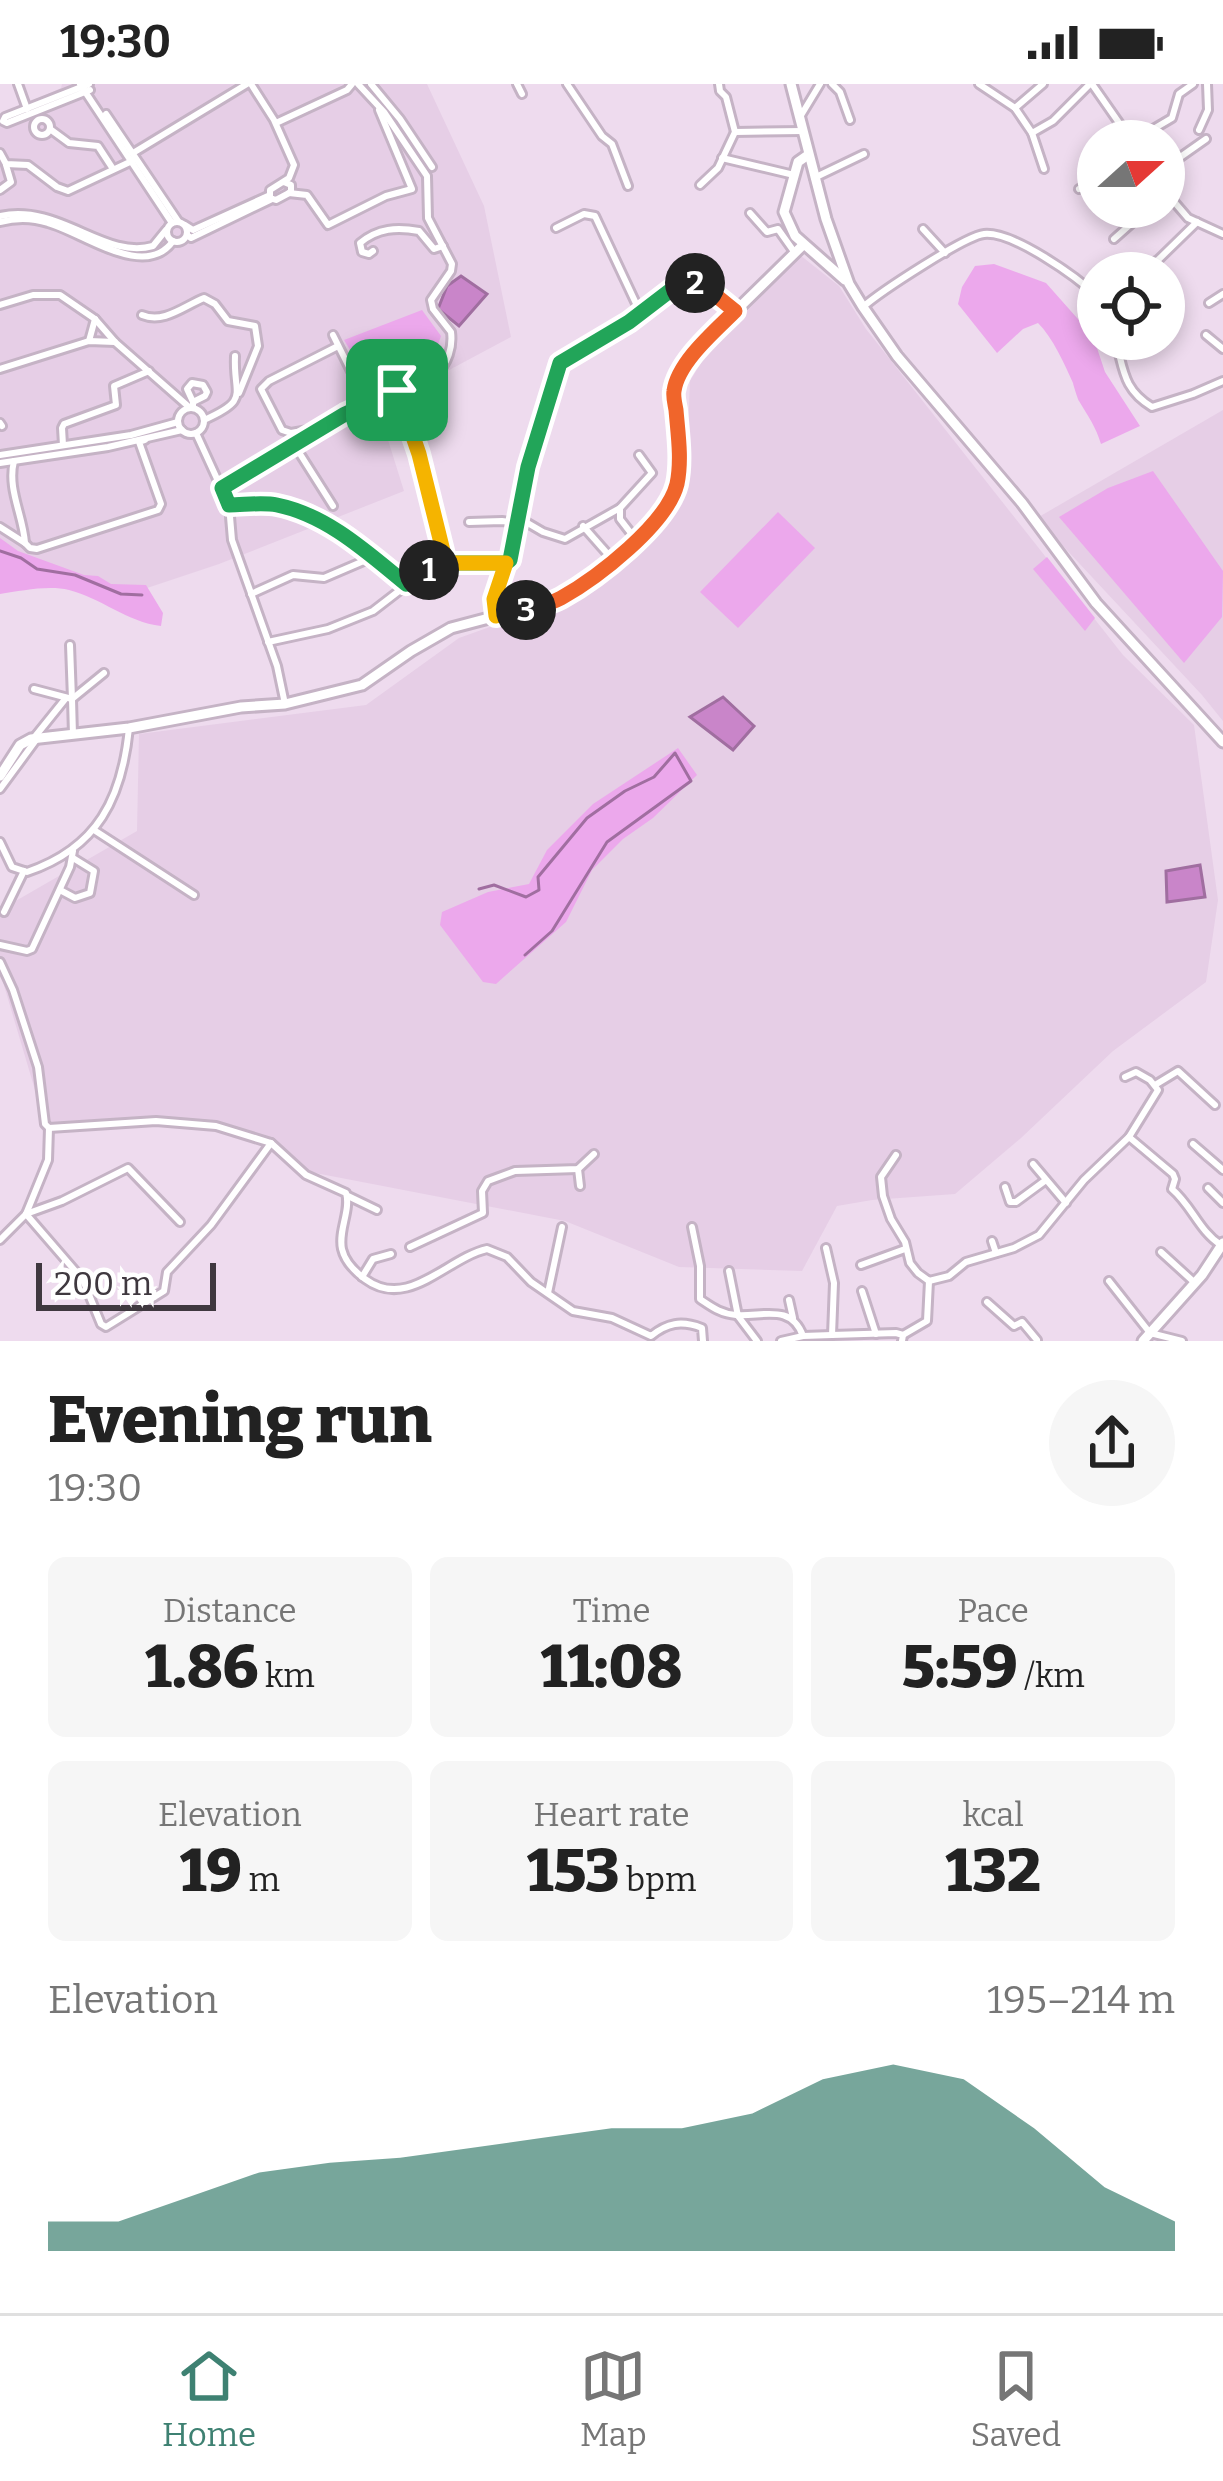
<!DOCTYPE html>
<html lang="en">
<head>
<meta charset="utf-8">
<style>
  :root { --surface:#fff; --page:#f6f6f6; --text:#222; --muted:#767676; --line:#e0e0e0; --accent:#3e8172 }
  body { margin:0; font-family:Bitter,serif; background:var(--page); color:var(--text); height:100vh; display:flex; flex-direction:column; font-size:45px; white-space:nowrap }
  * { box-sizing:border-box; margin:0 }
  p { font-size:39px; color:var(--muted) }
  .icon { flex:none; width:66px; height:66px; fill:none; stroke:currentColor; stroke-width:2; stroke-linecap:round; stroke-linejoin:round }
  .map { position:relative; height:1257px; overflow:hidden }
  .side { display:flex; flex-direction:column; background:var(--surface); flex:1 }
  .side>* { flex:none }
  .needle { width:78px; rotate:69deg }
  .tools { position:absolute; left:1077px; top:36px; display:grid; gap:24px }
  .tools a { display:grid; place-items:center; width:108px; height:108px; border-radius:50%; background:var(--surface); box-shadow:0 6px 18px #0003; font-size:60px }
  .scale { position:absolute; left:36px; bottom:30px; width:180px; box-sizing:border-box; padding-left:12px; border:6px solid #3f383f; border-top:0; font-size:33px; line-height:42px; white-space:nowrap; color:#3f383f; -webkit-text-stroke:9px #fff; paint-order:stroke }
  .pin { position:absolute; display:grid; place-items:center; width:102px; height:102px; color:#fff; margin:-51px; border-radius:24px; box-shadow:0 6px 18px #0006 }
  .km { position:absolute; width:60px; height:60px; margin:-30px; border-radius:50%; background:#222; color:#fff; font-size:33px; line-height:60px; text-align:center }
  .round { display:grid; place-items:center; flex:none; width:126px; height:126px; border-radius:63px; background:var(--page) }
  .summary { display:flex; align-items:center; justify-content:space-between; height:204px; padding:0 48px }
  h1 { font-size:66px; font-weight:800; line-height:90px }
  .figures { display:grid; grid-template-columns:repeat(3,1fr); gap:18px; height:204px; padding:12px 48px }
  .figures div { display:grid; align-content:center; border-radius:18px; background:var(--page); text-align:center }
  .figures b { font-size:60px; font-weight:800 }
  .figures small { font-size:33px; font-weight:400 }
  .figures p { font-size:33px }
  .chart { height:336px; padding:24px 48px }
  .chart p { display:flex; justify-content:space-between }
  .chart svg { width:100%; height:216px; margin-top:12px; fill:var(--accent); opacity:.7 }
  .status { display:flex; justify-content:space-between; align-items:center; height:84px; padding:0 60px; background:var(--surface); direction:ltr }
  .status svg { height:33px; fill:currentColor }
  .dock { display:flex; justify-content:space-around; align-items:center; height:168px; border-top:3px solid var(--line); background:var(--surface); font-size:33px; color:var(--muted) }
  .dock a { display:grid; justify-items:center; gap:6px }
  .dock .active { color:var(--accent) }
  .map>svg:first-child { display:block }
</style>
</head>
<body>
<div class="status"><b>19:30</b><svg viewBox="0 0 49 12"><path d="M0 12V9h3v3zM5 12V6h3v6zM10 12V3h3v9zM15 12V0h3v12zM26 1h20v11H26zM47 4h2v5h-2z"/></svg></div>
<div class="map">
<svg width="1223" height="1257" viewBox="0 0 1223 1257">
  <rect width="100%" height="100%" fill="#eedbee"/>
  <g fill="#e6cee6">
    <polygon points="62,0 427,0 484,122 511,253 378,324 404,407 219,480 117,514 0,466 0,32 61,4"/>
    <polygon points="800,171 839,202 866,245 1123,571 1194,641 1218,816 1206,898 1113,967 1021,1054 955,1110 872,1116 837,1122 802,1187 679,1183 565,1137 310,1088 229,1042 46,1043 0,888 0,826 137,747 139,650 366,621 459,554 588,508 643,462 686,409 690,297 707,269"/>
    <polygon points="1223,326 1223,637 1202,611 1037,434"/>
  </g>
  <g fill="#eca8ec">
    <path d="M994 180 1046 199 1093 252 1105 288 1140 342 1101 360C1096 343 1088 332 1079 317 1078 316 1073 300 1073 299 1064 279 1053 254 1038 239L1023 245 997 269 958 220 962 203 975 182Z"/>
    <polygon points="422,226 441,252 432,278 373,303 344,256"/>
    <polygon points="1153,387 1223,487 1222,533 1184,579 1059,433 1108,404"/>
    <polygon points="778,428 815,464 738,544 700,508"/>
    <path d="M0 454 18 467 84 491 98 492 111 500 146 501 163 529 161 542C127 538 101 514 69 506 48 501 21 507 0 510Z"/>
    <polygon points="1047,473 1095,534 1085,547 1033,485"/>
    <polygon points="678,664 697,691 653,734 623,755 592,786 566,838 496,900 483,898 440,841 442,828 488,808 529,800 547,766 593,720"/>
  </g>
  <g fill="#c985c9" stroke="#a06ea0" stroke-width="3">
    <polygon points="461,192 487,210 459,242 438,225 447,202"/>
    <polygon points="723,613 754,642 733,666 690,633"/>
    <polygon points="1200,781 1205,813 1167,818 1166,787"/>
  </g>
  <g fill="none" stroke-linecap="round" stroke-linejoin="round">
    <g stroke="#a06ea0" stroke-width="3">
      <polyline points="0,467 21,474 37,485 75,491 121,510 142,511"/>
      <polyline points="479,805 494,801 526,813 539,806 538,793 587,734 625,707 654,693 675,669 691,697 607,758 552,847 525,871"/>
    </g>
    <g stroke="#c5b3c5" stroke-width="12">
      <g id="minor">
        <polyline points="18,0 27,25"/>
        <polyline points="80,0 172,139"/>
        <polyline points="89,0 5,33 3,37 7,39 90,6"/>
        <polyline points="251,0 274,36 294,81 289,94 270,106 270,114 276,116 291,108 291,101 284,98"/>
        <polyline points="371,0 400,35 432,83"/>
        <polyline points="517,0 522,10"/>
        <polyline points="567,0 602,52 612,60 628,102"/>
        <polyline points="719,0 720,7 726,13 735,48 803,47"/>
        <polyline points="832,0 840,8 850,36"/>
        <polyline points="979,0 1015,24 1032,49 1053,37 1090,0"/>
        <polyline points="1092,0 1131,56"/>
        <polyline points="1015,24 1043,0"/>
        <polyline points="106,30 178,137"/>
        <polyline points="800,33 820,0"/>
        <circle cx="42" cy="43" r="8"/>
        <polyline points="276,39 347,6 352,0"/>
        <polyline points="50,45 69,59 98,62 113,85"/>
        <polyline points="1199,46 1208,26 1207,0"/>
        <polyline points="1032,49 1044,85"/>
        <polyline points="1133,57 1172,34 1179,10 1193,0"/>
        <polyline points="0,69 6,80 28,81 57,103 68,107 132,77"/>
        <polyline points="133,69 247,0"/>
        <polyline points="722,74 794,91"/>
        <polyline points="1164,80 1179,74 1206,55"/>
        <polyline points="814,94 864,70"/>
        <polyline points="700,101 718,84 735,48"/>
        <polyline points="1079,105 1098,95"/>
        <polyline points="0,106 11,98 6,81"/>
        <polyline points="1164,106 1188,134 1223,150"/>
        <polyline points="289,109 307,111 328,141 386,112 412,105 379,26"/>
        <polyline points="750,129 767,148 778,145 795,169"/>
        <path d="M0 132C60 119 104 176 153 162L166 146"/>
        <circle cx="177" cy="148" r="10"/>
        <path d="M0 138C15 134 33 134 48 139 82 148 145 197 173 157"/>
        <polyline points="185,141 193,146 268,112"/>
        <polyline points="556,144 584,130 595,132 640,228"/>
        <polyline points="923,145 945,169"/>
        <polyline points="187,151 191,154 272,115"/>
        <polyline points="1114,155 1150,123"/>
        <path d="M373 167 369 170 362 168 360 159C378 144 397 143 419 147L434 165 443 162"/>
        <polyline points="1132,189 1158,176 1197,138"/>
        <polyline points="1209,219 1223,210"/>
        <polyline points="0,221 33,211 60,211 95,235 115,258 189,323"/>
        <path d="M863 223C880 208 965 152 984 150 1013 147 1077 193 1098 213"/>
        <path d="M142 231C164 240 184 222 204 214L215 220 228 237 255 242 258 262 239 309"/>
        <polyline points="333,251 366,317"/>
        <polyline points="1206,251 1223,265"/>
        <path d="M1115 255C1124 284 1122 305 1152 323L1193 310 1223 297"/>
        <polyline points="89,257 95,235"/>
        <polyline points="0,285 89,257 115,258"/>
        <polyline points="397,306 419,370 446,479"/>
        <polyline points="193,323 193,318 205,312 207,308 203,301 192,299 187,305 193,318"/>
        <circle cx="191" cy="337" r="13"/>
        <path d="M204 336C251 315 233 312 235 272"/>
        <polyline points="0,339 2,342"/>
        <polyline points="196,349 229,421 232,456 277,582 285,620"/>
        <polyline points="311,352 308,346 291,349 282,346 261,305 269,297 338,262"/>
        <polyline points="63,361 62,344 64,340 116,321 114,302 149,287"/>
        <polyline points="295,362 333,422"/>
        <polyline points="0,371 131,351 178,338"/>
        <polyline points="0,379 108,363 182,346"/>
        <path d="M222 404 345 330 436 290C448 280 453 263 451 248L433 225 431 216 451 187 452 180 428 134 427 92 384 28 358 0"/>
        <path d="M229 421C244 421 261 418 276 421 327 431 367 468 405 499"/>
        <polyline points="519,434 543,448 565,455 620,424"/>
        <polyline points="469,438 502,437 518,439"/>
        <polyline points="583,442 613,476"/>
        <path d="M0 443 25 459C23 431 7 405 14 377"/>
        <polyline points="637,457 620,435 620,424 652,389 639,371"/>
        <polyline points="25,459 30,464 37,465 158,426 161,420 139,358 145,356"/>
        <polyline points="251,510 293,491 324,494 373,473"/>
        <path d="M496 532 494 515 514 459 528 383 560 279 629 238 680 199C701 195 719 214 735 227"/>
        <polyline points="268,558 328,545 373,527 421,490 441,479 506,479"/>
        <polyline points="70,561 72,615"/>
        <polyline points="34,605 72,615 73,651"/>
        <polyline points="72,615 104,589"/>
        <polyline points="33,655 66,614"/>
        <polyline points="0,705 36,656"/>
        <polyline points="94,746 194,811"/>
        <path d="M0 758 12 783 27 788C98 764 122 714 129 644"/>
        <polyline points="60,806 75,814 90,809 94,787 73,774"/>
        <polyline points="4,828 24,787"/>
        <polyline points="0,861 27,867 32,865 70,783 73,767"/>
        <path d="M0 878 13 906 38 983 45 1040 49 1044 156 1037 216 1042 271 1059 306 1091 346 1109C351 1127 338 1146 342 1165 345 1178 354 1187 365 1195 408 1227 447 1174 487 1165L507 1173 531 1198 573 1227 612 1234 651 1252C667 1239 681 1236 702 1244L703 1257"/>
        <polyline points="1125,993 1136,988 1150,996 1158,1006 1129,1053"/>
        <polyline points="1155,1001 1178,987 1215,1021"/>
        <polyline points="1193,1060 1223,1086"/>
        <path d="M896 1071 881 1093 883 1112 891 1135 905 1158 910 1179 918 1189 929 1197 949 1192 966 1178 1014 1164 1039 1151 1084 1096 1129 1053 1173 1090 1175 1095 1172 1105C1192 1122 1199 1147 1221 1161"/>
        <polyline points="1033,1080 1066,1119"/>
        <polyline points="578,1085 580,1102"/>
        <polyline points="1005,1103 1010,1118 1016,1118 1046,1096"/>
        <polyline points="1208,1104 1223,1119"/>
        <polyline points="348,1112 377,1126"/>
        <polyline points="26,1130 62,1117 128,1084 180,1138"/>
        <polyline points="26,1130 48,1076 49,1044"/>
        <path d="M692 1143 700 1182V1215C712 1223 721 1230 736 1231 762 1233 791 1219 803 1252"/>
        <polyline points="0,1156 26,1130 83,1196 101,1240 106,1243 164,1207 167,1188 211,1141 271,1059"/>
        <polyline points="992,1157 996,1169"/>
        <polyline points="410,1163 483,1129 482,1107 488,1097 515,1087 578,1085 594,1070"/>
        <polyline points="826,1164 834,1199 832,1251 896,1249 903,1251 902,1257"/>
        <polyline points="1161,1168 1195,1199"/>
        <polyline points="861,1181 905,1165"/>
        <polyline points="729,1187 738,1232 757,1257"/>
        <polyline points="362,1193 373,1175 391,1170"/>
        <polyline points="1109,1197 1150,1249 1182,1257"/>
        <polyline points="862,1207 876,1250"/>
        <polyline points="548,1209 562,1143"/>
        <polyline points="789,1216 793,1234"/>
        <polyline points="987,1218 1014,1242 1022,1238 1037,1256"/>
        <polyline points="903,1251 927,1237 929,1197"/>
        <polyline points="781,1257 803,1252 832,1251"/>
      </g>
    </g>
    <g stroke="#c5b3c5" stroke-width="15">
      <g id="major">
        <polyline points="791,0 826,135 849,200 863,223 897,272 1022,419 1096,519 1223,658"/>
        <polyline points="808,71 798,78 784,128 795,152 845,196"/>
        <polyline points="0,692 20,661 31,655 129,644 241,623 285,620 362,601 411,567 451,544 557,516 594,492 637,457 667,424 676,403 679,385 674,306 687,280 701,261 803,161"/>
        <polyline points="1143,1257 1202,1191 1223,1159"/>
      </g>
    </g>
    <use href="#minor" stroke="#fff" stroke-width="6"/>
    <use href="#major" stroke="#fff" stroke-width="9"/>
  </g>
  <g fill="none" stroke-linecap="round" stroke-linejoin="round">
    <g stroke="#fff" stroke-width="24">
      <path id="split-1" d="M397 306 345 330 222 404 229 421C244 421 262 418 277 421 327 431 368 469 406 500L429 486"/>
    </g>
    <g stroke="#fff" stroke-width="24">
      <polyline id="split-2" points="429,486 441,479 506,479 510,476 528,383 560,279 629,238 680,199 695,199"/>
    </g>
    <g stroke="#fff" stroke-width="24">
      <path id="split-3" d="M526 526C537 523 550 520 561 514 597 494 667 440 677 400 682 376 678 350 676 326 675 320 673 313 674 307 678 278 715 247 735 227L714 210 695 199"/>
    </g>
    <g stroke="#fff" stroke-width="24">
      <polyline id="split-4" points="397,306 419,370 446,479 506,479 494,515 496,532 526,526"/>
    </g>
    <use href="#split-1" stroke="#22a559" stroke-width="15"/>
    <use href="#split-2" stroke="#22a559" stroke-width="15"/>
    <use href="#split-3" stroke="#f0652b" stroke-width="15"/>
    <use href="#split-4" stroke="#f5b400" stroke-width="15"/>
  </g>
</svg>
<div class="tools">
<a><svg class="needle" viewBox="-14 -14 28 28"><path d="M0-13l5 13h-10z" fill="#e53935"/><path d="M0 13l5-13h-10z" fill="#767676"/></svg></a>
<a><svg class="icon" aria-label="locate" viewBox="0 0 24 24"><circle cx="12" cy="12" r="6"/><path d="M12 2v4M12 18v4M2 12h4M18 12h4"/></svg></a>
</div>
<div class="scale">200 m</div>
<div class="pin" style="left:397px;top:306px;background:#1e9e55"><svg class="icon" aria-label="arrive" viewBox="0 0 24 24"><path d="M6 21V4h12l-3 4 3 4H6"/></svg></div>
<b class="km" style="left:429px;top:486px">1</b>
<b class="km" style="left:695px;top:199px">2</b>
<b class="km" style="left:526px;top:526px">3</b>
</div>
<section class="side">
<div class="summary"><div><h1>Evening run</h1><p>19:30</p></div><a class="round"><svg class="icon" aria-label="share" viewBox="0 0 24 24"><path d="M12 15V3M7 8l5-5 5 5M5 13v7h14v-7"/></svg></a></div>
<div class="figures">
<div><p>Distance</p><b>1.86<small> km</small></b></div>
<div><p>Time</p><b>11:08</b></div>
<div><p>Pace</p><b>5:59<small> /km</small></b></div>
</div>
<div class="figures">
<div><p>Elevation</p><b>19<small> m</small></b></div>
<div><p>Heart rate</p><b>153<small> bpm</small></b></div>
<div><p>kcal</p><b>132</b></div>
</div>
<div class="chart"><p><span>Elevation</span>195–214 m</p>
<svg viewBox="0 0 160 44" preserveAspectRatio="none"><path d="M0 44V38L10 38L20 33L30 28L40 26L50 25L60 23L70 21L80 19L90 19L100 16L110 9L120 6L130 9L140 19L150 31L160 38V44z"/></svg>
</div>
</section>
<nav class="dock">
<a class="active"><svg class="icon" aria-label="home" viewBox="0 0 24 24"><path d="M3 11l9-7 9 7M6 9v11h12V9"/></svg>Home</a>
<a><svg class="icon" aria-label="map" viewBox="0 0 24 24"><path d="M3 6l6-2 6 2 6-2v14l-6 2-6-2-6 2zM9 4v14M15 6v14"/></svg>Map</a>
<a><svg class="icon" aria-label="saved" viewBox="0 0 24 24"><path d="M7 4h10v16l-5-4-5 4z"/></svg>Saved</a>
</nav>
</body>
</html>
